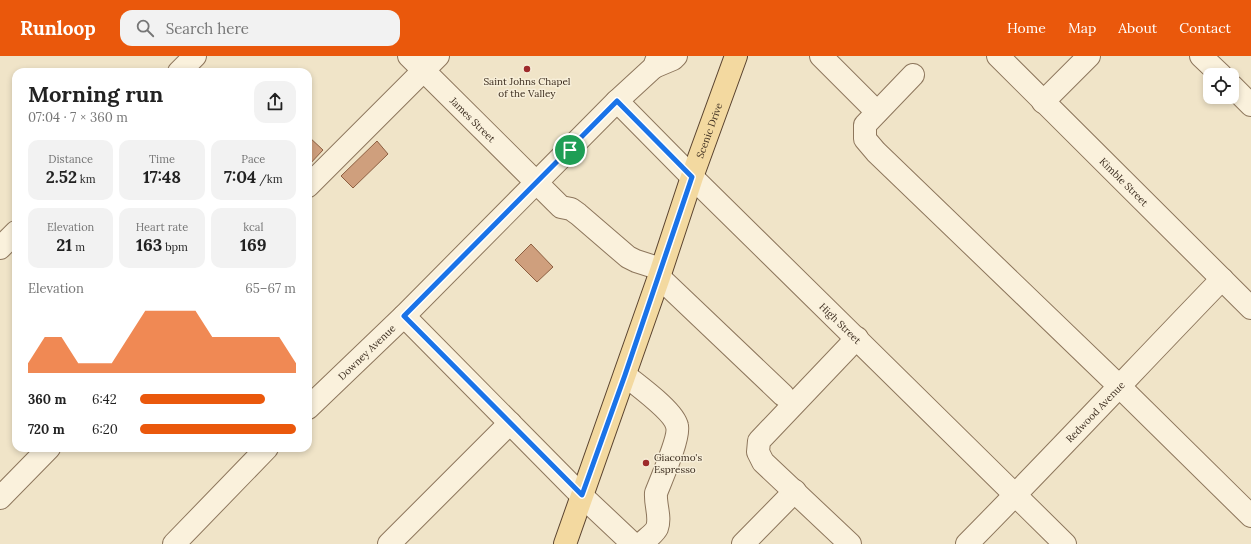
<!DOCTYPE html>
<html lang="en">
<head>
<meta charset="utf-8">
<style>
  :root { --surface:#fff; --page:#f2f2f2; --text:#222; --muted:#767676; --accent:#ea580c }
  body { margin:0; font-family:Lora,serif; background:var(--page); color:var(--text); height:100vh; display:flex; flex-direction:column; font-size:15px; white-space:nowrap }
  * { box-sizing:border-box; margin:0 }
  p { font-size:13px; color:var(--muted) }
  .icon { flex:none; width:22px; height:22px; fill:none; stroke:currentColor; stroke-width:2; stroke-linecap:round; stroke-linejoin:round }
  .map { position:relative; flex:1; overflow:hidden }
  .drawer { position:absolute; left:12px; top:12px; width:300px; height:384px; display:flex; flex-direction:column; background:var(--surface); border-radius:12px; box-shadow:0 2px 6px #0003 }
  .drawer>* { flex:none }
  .fabs { position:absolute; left:1203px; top:12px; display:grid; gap:8px }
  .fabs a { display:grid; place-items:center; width:36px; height:36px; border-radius:8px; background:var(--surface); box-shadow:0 2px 6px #0003; font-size:20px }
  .pin { position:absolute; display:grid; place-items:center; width:34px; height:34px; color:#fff; margin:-17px; border:2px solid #fff; border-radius:50%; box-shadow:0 1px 4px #0007 }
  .round { display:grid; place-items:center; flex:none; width:42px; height:42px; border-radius:12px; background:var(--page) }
  .head { display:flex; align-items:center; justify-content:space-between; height:68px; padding:0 16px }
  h1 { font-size:22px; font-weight:800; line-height:30px }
  .figures { display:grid; grid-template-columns:repeat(3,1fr); gap:6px; height:68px; padding:4px 16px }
  .figures div { display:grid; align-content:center; border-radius:10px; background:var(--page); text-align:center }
  .figures b { font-size:17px; font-weight:800 }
  .figures small { font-size:11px; font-weight:400 }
  .figures p { font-size:11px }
  .chart { height:112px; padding:8px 16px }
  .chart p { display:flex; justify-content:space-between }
  .chart svg { width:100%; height:72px; margin-top:4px; fill:var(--accent); opacity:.7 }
  ul { padding:0 16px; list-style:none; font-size:13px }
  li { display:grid; grid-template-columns:64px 48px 1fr; align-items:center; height:30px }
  li i { height:10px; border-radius:5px; background:var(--accent) }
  header { display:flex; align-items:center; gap:24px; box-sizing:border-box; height:56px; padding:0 20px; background:var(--accent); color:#fff }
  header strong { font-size:19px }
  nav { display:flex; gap:22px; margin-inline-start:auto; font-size:14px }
  .search { width:280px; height:36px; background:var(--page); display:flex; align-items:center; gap:10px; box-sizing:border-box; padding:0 14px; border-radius:12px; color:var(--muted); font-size:15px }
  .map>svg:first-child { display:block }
</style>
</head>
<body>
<header>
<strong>Runloop</strong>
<div class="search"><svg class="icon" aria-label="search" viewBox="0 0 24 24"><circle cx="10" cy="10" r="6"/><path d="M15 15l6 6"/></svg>Search here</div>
<nav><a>Home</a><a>Map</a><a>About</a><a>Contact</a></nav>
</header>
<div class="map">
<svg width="1251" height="488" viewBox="0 0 1251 488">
  <rect width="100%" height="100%" fill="#f0e4c8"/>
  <g fill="#cf9f7d" stroke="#8d5f41">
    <polygon points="308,80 323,94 308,110"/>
    <polygon points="377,85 388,98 353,132 341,120"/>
    <polygon points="531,188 553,211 537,226 515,204"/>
  </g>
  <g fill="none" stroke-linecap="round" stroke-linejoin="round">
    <g stroke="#8d765c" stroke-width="24">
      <g id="minor">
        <path id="s1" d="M409 0 561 151 571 153 578 158 628 201 636 205 661 213"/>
        <polyline points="821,0 877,56"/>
        <path id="s2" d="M998 0 1251 252"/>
        <polyline points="1201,0 1221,19"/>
        <polyline points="654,11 673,3 676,0"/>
        <polyline points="179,16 195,0"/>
        <polyline points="913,19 865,69 865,83 876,96 1119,330 1251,460"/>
        <polyline points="1232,30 1251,49"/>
        <path id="s3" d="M617 45 692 121 1065 488"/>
        <polyline points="1043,46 1089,0"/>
        <polyline points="308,130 438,0"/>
        <polyline points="0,192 16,176"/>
        <polyline points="659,221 783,339"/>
        <polyline points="404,260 581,439 633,488"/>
        <path d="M625 319C637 329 674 355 677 370 680 381 661 424 656 437 655 449 661 461 657 472 654 478 646 483 641 488"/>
        <path id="s4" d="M308 352 404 260 617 45 654 11 658 0"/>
        <polyline points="0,442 49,392"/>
        <polyline points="174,488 267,392"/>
        <polyline points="389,488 510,367"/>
        <polyline points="743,488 795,435"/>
        <polyline points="850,488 763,406 758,396 759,385 857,282"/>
        <path id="s5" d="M967 488C1053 401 1137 311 1222 223"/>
      </g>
    </g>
    <g stroke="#5b4430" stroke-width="24">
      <g id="major">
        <path id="s6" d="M565 488 659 221 692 121 736 0"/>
      </g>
    </g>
    <use href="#minor" stroke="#faf1dc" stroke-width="22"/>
    <use href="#major" stroke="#f3d9a0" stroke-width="22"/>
  </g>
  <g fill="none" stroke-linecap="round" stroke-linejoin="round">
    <g stroke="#fff" stroke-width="8">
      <polygon id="route" points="617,45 692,121 625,319 582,439 404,260"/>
    </g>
    <use href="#route" stroke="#1a73e8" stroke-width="5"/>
  </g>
  <g fill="#9e2a2b" stroke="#f7eed8" stroke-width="1.5">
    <circle cx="527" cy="13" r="4"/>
    <circle cx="646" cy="407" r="4"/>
  </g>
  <g text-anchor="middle" stroke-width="3" stroke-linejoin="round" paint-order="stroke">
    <g font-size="10" fill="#3d2e20" stroke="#f7eed8">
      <text x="527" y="29">Saint Johns Chapel<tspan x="527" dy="12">of the Valley</tspan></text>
      <text x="654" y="405" text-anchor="start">Giacomo's<tspan x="654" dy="12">Espresso</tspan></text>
    </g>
    <g font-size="10" fill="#3d2e20" stroke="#f7eed8">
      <text dy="4" stroke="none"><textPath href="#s1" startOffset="90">James Street</textPath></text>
      <text dy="4" stroke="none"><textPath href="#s6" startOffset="438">Scenic Drive</textPath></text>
      <text dy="4" stroke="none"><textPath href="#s2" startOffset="178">Kimble Street</textPath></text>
      <text dy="4" stroke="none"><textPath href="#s3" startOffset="315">High Street</textPath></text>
      <text dy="4" stroke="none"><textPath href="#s4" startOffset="81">Downey Avenue</textPath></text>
      <text dy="4" stroke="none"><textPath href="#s5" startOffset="184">Redwood Avenue</textPath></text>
    </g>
  </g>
</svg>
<div class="fabs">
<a><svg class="icon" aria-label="locate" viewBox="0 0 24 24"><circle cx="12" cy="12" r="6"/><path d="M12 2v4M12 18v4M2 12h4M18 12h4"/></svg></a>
</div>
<div class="pin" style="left:570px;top:94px;background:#1e9e55"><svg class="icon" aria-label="arrive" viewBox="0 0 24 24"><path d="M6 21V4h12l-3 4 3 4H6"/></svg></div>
<section class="drawer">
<div class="head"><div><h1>Morning run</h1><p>07:04 · 7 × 360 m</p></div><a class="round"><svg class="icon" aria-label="share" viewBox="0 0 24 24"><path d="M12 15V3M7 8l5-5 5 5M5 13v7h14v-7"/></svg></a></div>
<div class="figures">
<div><p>Distance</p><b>2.52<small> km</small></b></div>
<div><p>Time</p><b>17:48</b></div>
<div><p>Pace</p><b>7:04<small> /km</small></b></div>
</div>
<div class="figures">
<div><p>Elevation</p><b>21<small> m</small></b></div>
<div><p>Heart rate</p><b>163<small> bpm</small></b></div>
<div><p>kcal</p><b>169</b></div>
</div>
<div class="chart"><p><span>Elevation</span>65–67 m</p>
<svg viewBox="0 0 160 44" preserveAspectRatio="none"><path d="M0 44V38L10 22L20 22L30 38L40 38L50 38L60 22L70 6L80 6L90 6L100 6L110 22L120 22L130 22L140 22L150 22L160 38V44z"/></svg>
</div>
<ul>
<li><b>360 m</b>6:42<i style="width:80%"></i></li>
<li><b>720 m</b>6:20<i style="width:100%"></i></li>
</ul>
</section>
</div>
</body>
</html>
